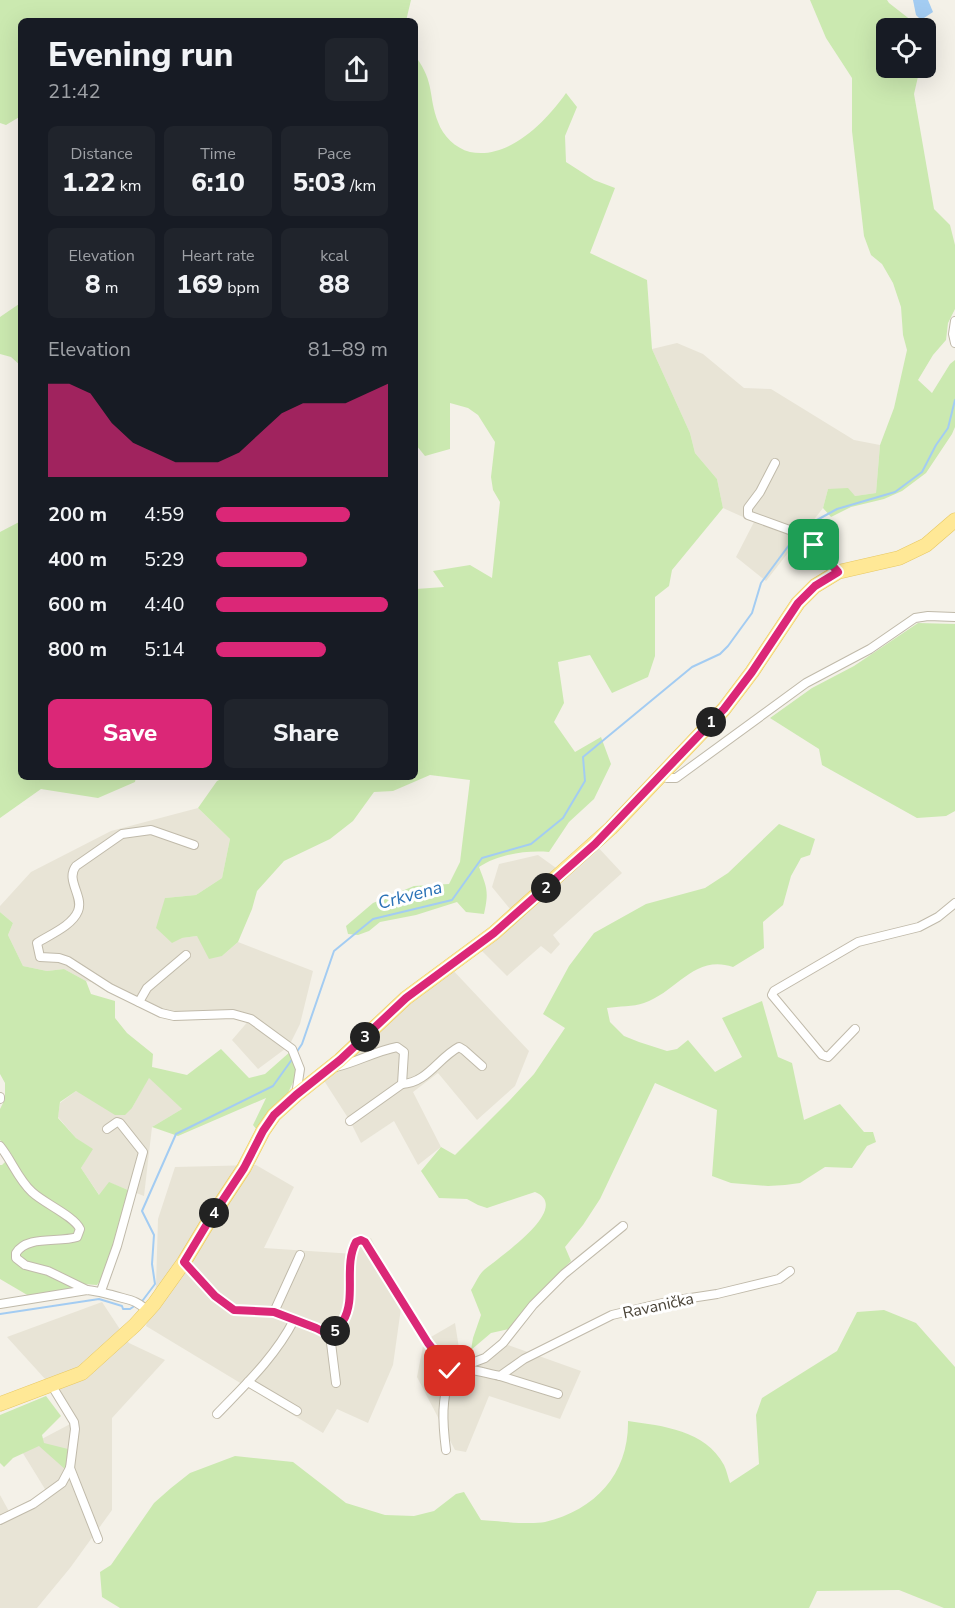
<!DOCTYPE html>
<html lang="en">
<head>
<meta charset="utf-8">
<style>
  :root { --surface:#171b24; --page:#20242c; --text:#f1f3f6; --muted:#9ea1a6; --accent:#db2777 }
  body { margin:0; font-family:"Nunito Sans",sans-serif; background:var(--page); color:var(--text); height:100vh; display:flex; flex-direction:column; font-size:22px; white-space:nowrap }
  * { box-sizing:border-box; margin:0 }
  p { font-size:20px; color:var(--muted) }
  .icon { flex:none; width:33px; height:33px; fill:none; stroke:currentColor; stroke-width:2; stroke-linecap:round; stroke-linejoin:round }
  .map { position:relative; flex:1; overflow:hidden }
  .panel { position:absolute; left:18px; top:18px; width:400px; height:762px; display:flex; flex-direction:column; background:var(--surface); border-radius:9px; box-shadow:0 6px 24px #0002 }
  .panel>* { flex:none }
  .tools { position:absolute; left:876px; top:18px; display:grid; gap:12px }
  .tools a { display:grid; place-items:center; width:60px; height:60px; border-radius:9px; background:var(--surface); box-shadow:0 6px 24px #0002; font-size:30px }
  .pin { position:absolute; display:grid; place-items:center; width:51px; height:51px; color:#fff; margin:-26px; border-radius:12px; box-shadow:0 3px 9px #0006 }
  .km { position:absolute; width:30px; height:30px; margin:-15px; border-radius:50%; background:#222; color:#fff; font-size:16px; line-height:30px; text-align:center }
  .round { display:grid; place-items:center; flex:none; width:63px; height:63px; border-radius:9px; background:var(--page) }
  .head { display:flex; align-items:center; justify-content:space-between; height:102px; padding:0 30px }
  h1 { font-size:33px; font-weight:800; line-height:45px }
  .metrics { display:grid; grid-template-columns:repeat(3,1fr); gap:9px; height:102px; padding:6px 30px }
  .metrics div { display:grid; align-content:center; border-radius:9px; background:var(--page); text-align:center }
  .metrics b { font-size:26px; font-weight:800 }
  .metrics small { font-size:16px; font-weight:400 }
  .metrics p { font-size:16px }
  .chart { height:168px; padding:12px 30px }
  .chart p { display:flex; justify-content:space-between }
  .chart svg { width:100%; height:108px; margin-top:6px; fill:var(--accent); opacity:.7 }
  .primary-button { display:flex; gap:12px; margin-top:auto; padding:12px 30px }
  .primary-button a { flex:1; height:69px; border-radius:9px; background:var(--accent); color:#fff; font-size:24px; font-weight:800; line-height:69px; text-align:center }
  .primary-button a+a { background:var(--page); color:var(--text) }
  ul { padding:0 30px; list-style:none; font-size:20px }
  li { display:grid; grid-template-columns:96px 72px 1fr; align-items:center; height:45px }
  li i { height:15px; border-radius:8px; background:var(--accent) }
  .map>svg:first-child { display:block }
</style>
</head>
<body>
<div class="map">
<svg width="955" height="1608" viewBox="0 0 955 1608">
  <rect width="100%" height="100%" fill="#f4f1e8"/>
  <g fill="#e8e4d6">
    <polygon points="677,343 703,354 744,388 771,389 854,440 880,445 876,493 855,496 828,489 823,508 766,581 736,557 754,522 723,508 717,479 695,453 690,433 652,349"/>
    <polygon points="198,808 230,839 222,878 196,895 165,898 182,938 197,936 222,956 238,942 313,971 300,1024 289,1046 258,1069 232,1040 250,1019 175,1016 107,985 86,981 64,969 47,971 23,966 8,935 13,923 0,912 0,906 31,872 111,831"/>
    <polygon points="595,844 622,873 553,935 560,944 551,954 541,946 507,976 482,951 519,920 492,887 499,864 538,855 563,873"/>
    <polygon points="449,966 529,1051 515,1086 477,1120 438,1073 413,1092 441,1147 418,1165 394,1121 361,1143 350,1121 321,1076"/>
    <polygon points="149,1077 182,1109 152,1127 144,1196 110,1183 100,1196 81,1168 92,1149 76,1138 58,1117 60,1103 76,1091 132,1108"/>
    <polygon points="256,1165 294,1187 264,1248 354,1254 363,1241 371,1238 402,1301 393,1365 368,1423 337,1409 323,1433 146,1326 156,1286 158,1219 175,1167"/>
    <polygon points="102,1302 129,1343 165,1360 112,1418 112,1510 70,1568 37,1608 0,1608 0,1495 11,1515 48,1494 21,1450 74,1422 56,1391 7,1337"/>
    <polygon points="455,1323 462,1367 505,1344 581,1371 560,1419 489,1396 466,1452 455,1450 417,1377 424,1341"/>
  </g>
  <g fill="#cbe9b0">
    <polygon points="0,0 411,0 406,21 21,21 21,116 6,125 0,123"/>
    <polygon points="810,0 887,0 889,3 921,28 886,28 886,68 920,68 914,94 934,209 950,225 955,245 955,309 948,323 946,340 933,355 918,380 932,393 950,364 955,360 955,427 952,434 926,473 902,491 884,499 851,507 831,517 823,508 828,489 848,488 855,496 876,493 880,445 894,408 907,350 903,335 901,307 893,283 882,264 871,255 864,236 852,131 852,78 826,38"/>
    <path d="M416 57C435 83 428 96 438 122 443 136 455 148 470 152 508 160 546 122 566 93L577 107 565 136 566 162 594 180 615 188 590 253 647 280 652 349 690 433 695 453 717 479 723 508 672 570 669 586 655 597V656L648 677 612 693 590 655 558 662 564 703 554 722 575 752 601 737 611 764 594 799 569 822 549 852C527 850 498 854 479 867 487 888 489 891 484 914L466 912 457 902 416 915 380 922 369 931 358 935 348 934 346 926 373 903 414 886 449 884 460 862 470 780 430 775 393 791 374 792 353 821 330 839 284 861 257 891 252 909 238 942 222 956 209 959 197 936 182 938 172 943 156 928 165 898 196 895 222 878 230 839 198 808 217 781 226 777H416V589L444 587 433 571 470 565 492 578 500 502 493 490 491 477 495 442 478 415 468 408 450 403V449L425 456 416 445Z"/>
    <polygon points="21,292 21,366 11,357 0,354 0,317 19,304"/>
    <polygon points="21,521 21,777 136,777 135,782 98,798 41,789 0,818 0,532"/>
    <polygon points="918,623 955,624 955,811 946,816 917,818 822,765 819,749 770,718 812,688 854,666"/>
    <path d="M779 824 815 839 810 855 801 858 791 876 783 905 763 922 764 948 733 967C694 954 677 992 644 1003 633 1007 619 1006 607 1008L610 1022 624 1036 639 1042 667 1051 677 1049 688 1040 715 1072 742 1057 722 1018 762 1001 778 1057 792 1063 804 1120 840 1104 864 1132H873L876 1142 867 1146 852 1168 825 1167 800 1183 785 1185 768 1186 731 1183 712 1176 717 1110 655 1083 600 1199 583 1225 565 1247 571 1261 526 1307 509 1329 491 1333 471 1350 473 1338 481 1315 471 1290C475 1284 478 1276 483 1271 496 1259 574 1208 535 1192L487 1208 478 1205 467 1199 439 1198 421 1171 441 1147 455 1155 510 1100 534 1074 565 1028 543 1014 569 966 594 933 646 904 705 888 728 873Z"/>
    <path d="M0 912 13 923 8 935 23 966 47 971 64 969 86 981 91 994 115 1001V1018L127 1033 153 1054 152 1067 187 1075 221 1049 249 1078 265 1074 291 1051 298 1072 286 1097 257 1130 253 1125 266 1098 178 1136 152 1127 182 1109 149 1078 132 1108 125 1115H115L76 1091 60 1102 58 1118 76 1138 93 1149 81 1168 99 1195 109 1182 128 1190C121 1220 117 1259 97 1285L82 1284 77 1291 29 1296 0 1279V1165H2L12 1155 0 1140V1109L5 1099V1083L0 1074Z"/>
    <path d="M884 1310 916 1323 955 1367V1608H944L899 1590 817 1591 809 1608H120L102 1597 100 1572 111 1565 154 1503 171 1488 190 1473 235 1456 293 1462 346 1503 385 1515 414 1516 434 1511 456 1494 464 1492 481 1520C498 1521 529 1525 545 1522 596 1510 629 1473 628 1421 663 1426 705 1430 724 1465 727 1471 728 1478 730 1483L759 1464 756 1415 762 1398 837 1351 857 1312Z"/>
    <polygon points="46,1396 61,1416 42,1435 44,1443 68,1449 66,1470 39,1446 13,1458 4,1467 0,1463 0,1415"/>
  </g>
  <polygon fill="#a3ccf2" points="913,0 928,0 933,12 921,20 916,15"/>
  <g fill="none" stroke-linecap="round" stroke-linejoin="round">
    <g stroke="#a3ccf2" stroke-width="2">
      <polyline points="799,533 806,526 837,509 895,492 922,472 936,445 948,428 955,400"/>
      <polyline points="296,1053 302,1044 334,951 373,919 452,900 482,858 531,844 563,818 585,781 583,757 692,667 720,654 728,646 752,613 761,583 795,537"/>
      <polyline points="0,1314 99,1299 122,1306 123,1309 130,1309 143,1300 155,1284 152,1264 154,1235 142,1211 176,1134 273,1086 293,1058"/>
    </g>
    <g stroke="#c0baaa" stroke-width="10">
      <g id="minor">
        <polyline points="955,321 953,334 955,343"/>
        <polyline points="775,463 760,492 748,508 748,515 795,532 814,545 838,572"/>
        <polyline points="660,775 667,778 676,778 806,683 870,649 915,618 928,616 955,617"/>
        <path d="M194 845 151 830 122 834 76 866C65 880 84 896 78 911 72 926 49 935 37 943L40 957 59 958 68 961 110 988 161 1013 174 1016 233 1014 251 1019 292 1049 300 1069 296 1095"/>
        <polyline points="139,1002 147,988 186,955"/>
        <polyline points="855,1029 830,1055 828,1057 822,1055 772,995 774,991 858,942 919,927 938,917 955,903"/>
        <path d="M336 1067C357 1062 376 1051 397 1047L404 1052 402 1084 350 1121"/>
        <path d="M402 1084C427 1083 438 1058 459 1047L464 1050 482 1066"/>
        <polyline points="0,1097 0,1099"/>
        <path d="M0 1146C12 1161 18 1179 32 1192 45 1204 74 1216 80 1229L77 1237C58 1243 27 1235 16 1253V1258L25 1265 48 1271 87 1290"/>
        <path d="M184 1262 215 1296 234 1310 274 1312 316 1328 330 1335C334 1331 340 1327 343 1321 357 1298 343 1267 356 1242L361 1240 365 1242 428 1343 450 1371C466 1366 483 1373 500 1376L524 1359 612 1315 671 1301 717 1294 779 1279 790 1271"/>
        <polyline points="101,1291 117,1246 143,1152 120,1123 117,1122 107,1129"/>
        <path d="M0 1304 87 1290C97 1291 103 1293 112 1295 127 1300 137 1299 148 1312"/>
        <polyline points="274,1312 300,1255"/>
        <polyline points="330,1335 336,1383"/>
        <polyline points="461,1367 485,1358 503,1343 533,1305 564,1274 623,1226"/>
        <polyline points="500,1376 558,1394"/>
        <polyline points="248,1382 297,1411"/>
        <path d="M217 1414C245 1385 275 1357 294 1320"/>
        <path d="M446 1450C442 1418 442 1402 450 1371"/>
        <polyline points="70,1468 98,1539"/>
        <polyline points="0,1520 33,1504 62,1483 70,1468 75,1429 74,1422 52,1386"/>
      </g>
    </g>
    <g stroke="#e7c863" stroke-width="15">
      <polyline id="primary" points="0,1404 82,1373 135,1325 154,1304 184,1262 207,1224 244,1168 263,1131 274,1115 296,1095 340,1060 406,998 494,933 611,828 724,709 752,672 798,603 815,586 838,572 899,558 926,545 955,520"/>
    </g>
    <use href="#minor" stroke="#fff" stroke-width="8"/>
    <use href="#primary" stroke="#ffe896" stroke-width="14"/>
  </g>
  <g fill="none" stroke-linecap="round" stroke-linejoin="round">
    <g stroke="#fff" stroke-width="12">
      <path id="route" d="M450 1371 428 1343 365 1242 361 1240 356 1242C343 1266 357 1298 343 1321 340 1327 334 1331 330 1335L316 1328 274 1312 234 1310 215 1296 184 1262 207 1224 244 1168 263 1131 274 1115 296 1095 340 1060 406 998 494 933 595 844 724 709 752 672 798 603 815 586 838 572 814 545"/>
    </g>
    <use href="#route" stroke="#db2777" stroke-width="8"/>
  </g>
  <g text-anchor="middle" stroke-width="6" stroke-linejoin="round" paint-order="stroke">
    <g font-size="16" fill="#484236" stroke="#fff">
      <text transform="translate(658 1305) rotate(-12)" y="6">Ravanička</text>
    </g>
    <g font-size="18" font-style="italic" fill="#2c73b7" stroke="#fff">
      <text transform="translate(410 895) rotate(-15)" y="6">Crkvena</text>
    </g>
  </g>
</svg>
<div class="tools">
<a><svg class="icon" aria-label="locate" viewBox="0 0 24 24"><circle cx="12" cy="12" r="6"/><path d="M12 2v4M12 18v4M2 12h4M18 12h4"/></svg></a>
</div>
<div class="pin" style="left:814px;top:545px;background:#1e9e55"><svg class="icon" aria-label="arrive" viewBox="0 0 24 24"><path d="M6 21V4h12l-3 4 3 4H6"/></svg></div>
<div class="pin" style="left:450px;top:1371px;background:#d93025"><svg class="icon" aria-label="check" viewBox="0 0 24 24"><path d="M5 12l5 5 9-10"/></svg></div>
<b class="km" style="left:711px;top:722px">1</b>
<b class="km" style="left:546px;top:888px">2</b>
<b class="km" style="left:365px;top:1037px">3</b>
<b class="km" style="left:214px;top:1213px">4</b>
<b class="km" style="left:335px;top:1331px">5</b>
<section class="panel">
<div class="head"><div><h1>Evening run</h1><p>21:42</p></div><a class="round"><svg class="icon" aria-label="share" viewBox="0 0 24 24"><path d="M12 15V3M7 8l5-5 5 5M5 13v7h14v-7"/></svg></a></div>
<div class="metrics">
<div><p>Distance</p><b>1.22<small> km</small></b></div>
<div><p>Time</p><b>6:10</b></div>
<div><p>Pace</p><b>5:03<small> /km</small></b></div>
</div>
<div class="metrics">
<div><p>Elevation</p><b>8<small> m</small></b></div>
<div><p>Heart rate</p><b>169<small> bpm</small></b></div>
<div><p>kcal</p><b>88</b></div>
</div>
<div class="chart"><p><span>Elevation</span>81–89 m</p>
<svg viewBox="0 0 160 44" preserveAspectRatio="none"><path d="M0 44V6L10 6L20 10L30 22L40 30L50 34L60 38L70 38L80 38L90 34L100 26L110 18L120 14L130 14L140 14L150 10L160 6V44z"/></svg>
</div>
<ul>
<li><b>200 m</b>4:59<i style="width:78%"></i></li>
<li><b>400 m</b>5:29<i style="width:53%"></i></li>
<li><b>600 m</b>4:40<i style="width:100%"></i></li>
<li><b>800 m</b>5:14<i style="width:64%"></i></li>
</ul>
<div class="primary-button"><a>Save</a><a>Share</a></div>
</section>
</div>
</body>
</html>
